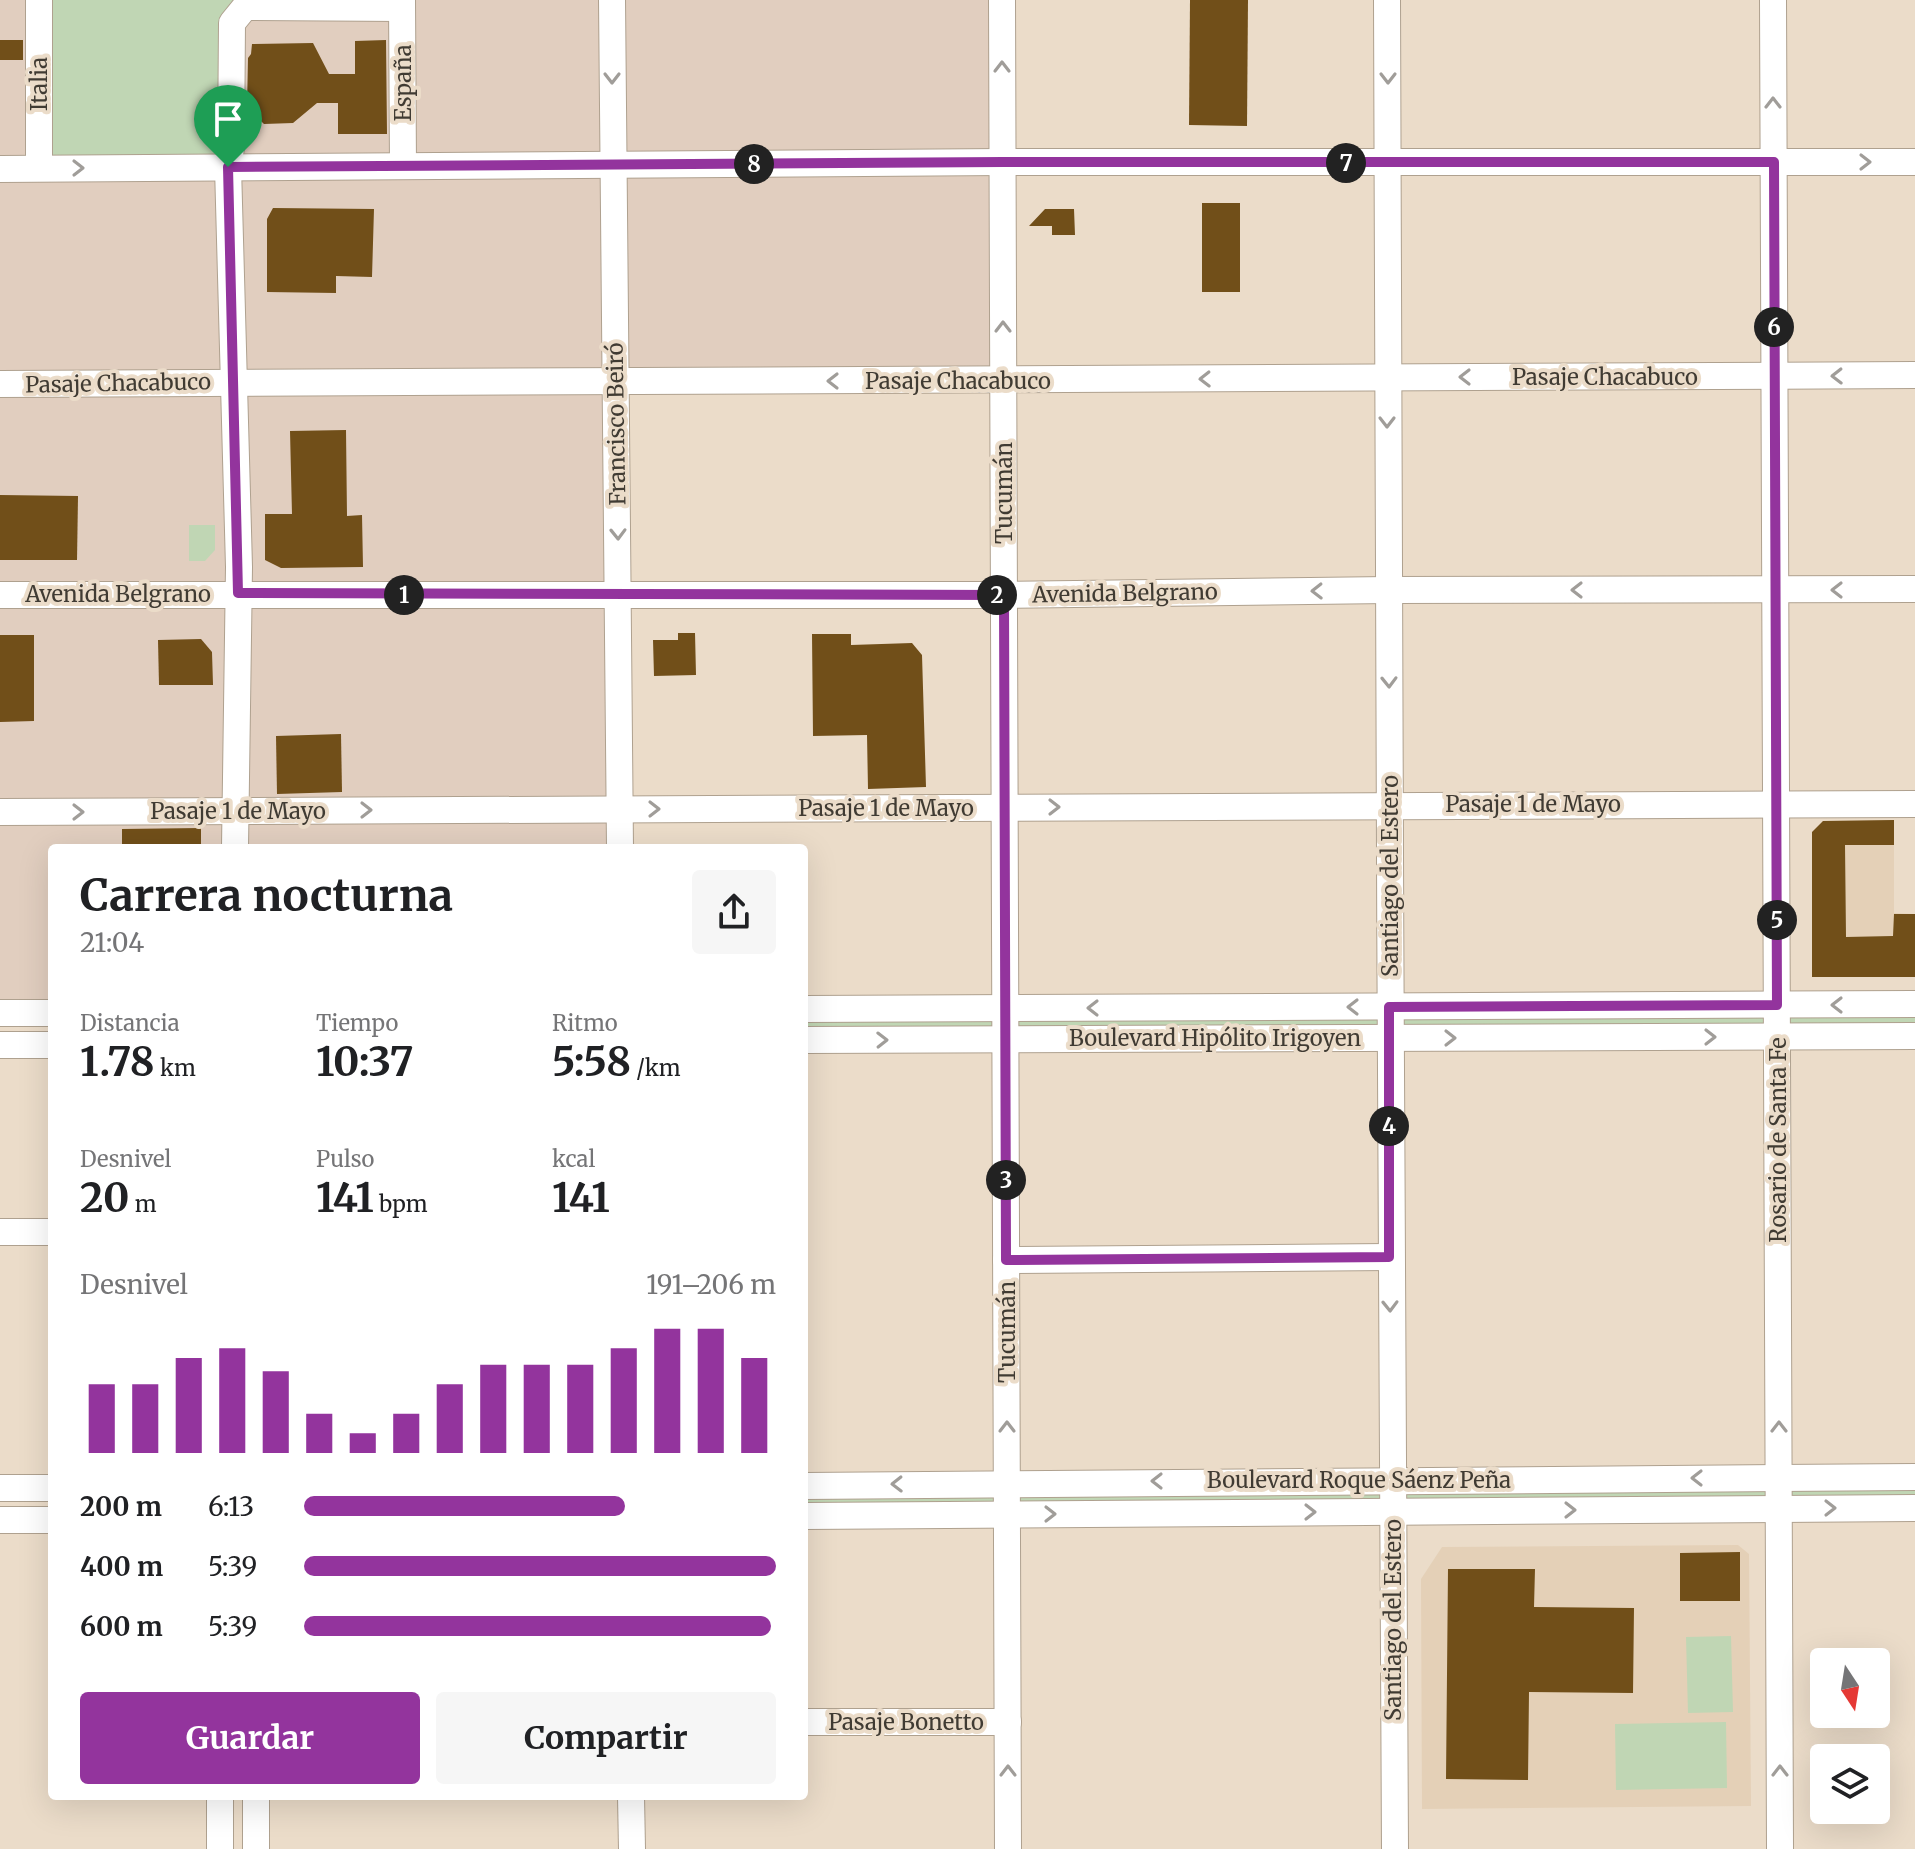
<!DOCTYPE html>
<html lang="es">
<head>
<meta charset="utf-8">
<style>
  :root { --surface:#fff; --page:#f6f6f6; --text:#202124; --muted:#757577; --accent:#93349d }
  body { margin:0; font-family:Merriweather,serif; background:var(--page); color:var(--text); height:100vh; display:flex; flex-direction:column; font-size:30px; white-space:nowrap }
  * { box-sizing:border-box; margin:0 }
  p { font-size:26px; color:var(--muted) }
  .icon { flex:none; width:44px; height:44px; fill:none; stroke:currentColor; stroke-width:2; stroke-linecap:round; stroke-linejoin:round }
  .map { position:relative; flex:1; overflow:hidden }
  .sheet { position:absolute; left:48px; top:844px; width:760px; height:956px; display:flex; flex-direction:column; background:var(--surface); border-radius:8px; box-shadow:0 8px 32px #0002 }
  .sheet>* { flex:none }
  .needle { width:52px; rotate:168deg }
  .fabs { position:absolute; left:1810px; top:1648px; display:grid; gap:16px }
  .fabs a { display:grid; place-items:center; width:80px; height:80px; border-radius:8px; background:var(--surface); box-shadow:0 8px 32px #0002; font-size:40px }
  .pin { position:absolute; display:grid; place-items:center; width:68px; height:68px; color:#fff; margin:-82px -34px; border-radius:50% 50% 50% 0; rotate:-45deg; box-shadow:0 0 8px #0007 }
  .pin .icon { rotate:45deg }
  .km { position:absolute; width:40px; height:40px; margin:-20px; border-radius:50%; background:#222; color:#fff; font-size:22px; line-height:40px; text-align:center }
  .round { display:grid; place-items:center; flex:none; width:84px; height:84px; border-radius:8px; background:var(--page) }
  .overview { display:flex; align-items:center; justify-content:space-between; height:136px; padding:0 32px }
  h1 { font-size:44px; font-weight:700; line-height:60px }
  .metrics { display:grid; grid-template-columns:repeat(3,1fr); gap:12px; height:136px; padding:8px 32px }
  .metrics div { display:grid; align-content:center }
  .metrics b { font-size:40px; font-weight:700 }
  .metrics small { font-size:22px; font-weight:400 }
  .metrics p { font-size:22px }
  .chart { height:224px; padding:16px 32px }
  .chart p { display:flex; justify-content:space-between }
  .chart svg { width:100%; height:144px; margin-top:8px; stroke:var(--accent); stroke-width:6 }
  .action { display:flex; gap:16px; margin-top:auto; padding:16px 32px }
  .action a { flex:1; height:92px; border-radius:8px; background:var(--accent); color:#fff; font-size:32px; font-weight:700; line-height:92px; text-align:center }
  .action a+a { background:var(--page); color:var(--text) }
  ul { padding:0 32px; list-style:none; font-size:26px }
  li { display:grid; grid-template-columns:128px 96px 1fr; align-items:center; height:60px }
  li i { height:20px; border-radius:10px; background:var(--accent) }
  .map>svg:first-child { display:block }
</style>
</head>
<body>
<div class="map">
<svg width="1915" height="1849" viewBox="0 0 1915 1849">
  <rect width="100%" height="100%" fill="#ebdcc9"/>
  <polygon fill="#e1cebf" points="0,0 1002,0 1003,381 616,382 620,848 52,848 52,1013 0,1013"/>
  <g fill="#e4d0b7">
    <polygon points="1894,820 1894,913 1915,914 1915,977 1812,977 1812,832 1823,821"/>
    <polygon points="1738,1545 1749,1554 1751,1806 1422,1809 1421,1579 1442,1547"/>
  </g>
  <g fill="#c0d6b4">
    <polygon points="41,0 398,0 244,6 230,160 40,170"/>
    <polygon points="189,525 215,525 215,550 205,561 189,561"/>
    <polygon points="1915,1004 1915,1036 804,1040 804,1009"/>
    <polygon points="1915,1487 1915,1499 804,1505 804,1493"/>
    <polygon points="1731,1636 1733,1712 1688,1713 1686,1637"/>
    <polygon points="1726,1722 1727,1788 1616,1790 1615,1724"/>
  </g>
  <g fill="#714f19">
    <polygon points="1190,0 1248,0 1247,126 1189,125"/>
    <rect x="0" y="40" width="23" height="20"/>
    <polygon points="386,40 387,134 338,134 338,103 317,103 293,123 264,124 247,107 248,58 251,54 252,44 313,43 329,74 355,74 355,41"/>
    <rect x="1202" y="203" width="38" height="89"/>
    <polygon points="273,208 374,209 372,277 336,276 336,293 267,292 267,219"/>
    <polygon points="1045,209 1074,209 1075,235 1052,235 1052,226 1029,226"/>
    <polygon points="346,430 347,516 362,515 363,567 281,568 265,560 265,514 292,514 290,431"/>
    <polygon points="0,495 78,496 77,560 0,560"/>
    <polygon points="678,633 695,633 696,675 654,676 653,640 678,640"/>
    <polygon points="812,634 851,634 851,645 912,643 922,655 926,787 868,789 867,735 813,736"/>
    <polygon points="0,635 34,635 34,721 0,722"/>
    <polygon points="201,639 212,652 213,685 159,685 158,640"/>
    <polygon points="341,734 342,792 277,794 276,736"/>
    <polygon points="1894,820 1894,845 1845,845 1846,937 1893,936 1894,914 1915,914 1915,977 1812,977 1812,832 1823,821"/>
    <polygon points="201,828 201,848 122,848 122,829"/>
    <polygon points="1740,1552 1740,1601 1680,1601 1680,1553"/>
    <polygon points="1448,1569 1535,1569 1534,1607 1634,1608 1633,1693 1529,1692 1528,1780 1446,1779"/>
  </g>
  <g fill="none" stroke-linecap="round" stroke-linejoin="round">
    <g stroke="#afa18f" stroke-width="28">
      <g id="minor">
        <polyline points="402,0 403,166"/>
        <polyline points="612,0 620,848"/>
        <polyline points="1002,0 1008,1849"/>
        <path d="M1387 0C1390 616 1390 1233 1395 1849"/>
        <polyline points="1773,0 1780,1849"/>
        <polyline points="39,168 39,0"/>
        <polyline points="0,169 1003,162 1915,162"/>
        <polyline points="0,384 1915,375"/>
        <polyline points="0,595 1004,595 1388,590 1915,589"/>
        <polyline points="0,812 1915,804"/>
        <polyline points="235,848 239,567 228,167 231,148 232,23 245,7 402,8"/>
        <polyline points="804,1009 1915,1004"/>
        <polyline points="0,1013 52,1013"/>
        <polyline points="804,1040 1915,1036"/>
        <polyline points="0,1045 52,1045"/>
        <polyline points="0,1232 52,1232"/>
        <polyline points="1006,1260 1389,1257"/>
        <polyline points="804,1486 1915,1477"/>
        <polyline points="0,1488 52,1488"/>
        <polyline points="804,1516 1915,1508"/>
        <polyline points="0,1520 52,1520"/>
        <polyline points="804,1722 1008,1722"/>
        <polyline points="631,1796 632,1849"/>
        <polyline points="220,1849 220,1796"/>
        <polyline points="256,1849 256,1796"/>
      </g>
    </g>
    <use href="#minor" stroke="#fff" stroke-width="26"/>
  </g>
  <defs><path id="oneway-chevron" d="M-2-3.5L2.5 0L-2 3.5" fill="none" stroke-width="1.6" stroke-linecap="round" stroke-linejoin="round" transform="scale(2)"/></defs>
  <g stroke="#a09d99">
    <use href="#oneway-chevron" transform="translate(1002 67) rotate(-90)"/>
    <use href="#oneway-chevron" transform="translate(612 78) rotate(90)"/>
    <use href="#oneway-chevron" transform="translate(1388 78) rotate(90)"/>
    <use href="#oneway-chevron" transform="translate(1773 103) rotate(-90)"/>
    <use href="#oneway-chevron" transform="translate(1865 162)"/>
    <use href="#oneway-chevron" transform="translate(78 168)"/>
    <use href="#oneway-chevron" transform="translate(1003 327) rotate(-90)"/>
    <use href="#oneway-chevron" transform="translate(1837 376) rotate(179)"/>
    <use href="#oneway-chevron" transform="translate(1465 377) rotate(180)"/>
    <use href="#oneway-chevron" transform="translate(1205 379) rotate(179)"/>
    <use href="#oneway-chevron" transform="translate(833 381) rotate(180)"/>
    <use href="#oneway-chevron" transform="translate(1387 422) rotate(90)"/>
    <use href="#oneway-chevron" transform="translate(618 534) rotate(89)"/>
    <use href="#oneway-chevron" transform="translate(1577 590) rotate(-180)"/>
    <use href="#oneway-chevron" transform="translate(1837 590) rotate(180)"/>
    <use href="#oneway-chevron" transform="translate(1317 591) rotate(179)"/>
    <use href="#oneway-chevron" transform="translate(1389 682) rotate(89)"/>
    <use href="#oneway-chevron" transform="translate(1054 807)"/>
    <use href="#oneway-chevron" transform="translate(654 809)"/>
    <use href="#oneway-chevron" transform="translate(366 810)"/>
    <use href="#oneway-chevron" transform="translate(78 812)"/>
    <use href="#oneway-chevron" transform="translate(1837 1005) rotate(180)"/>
    <use href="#oneway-chevron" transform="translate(1353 1007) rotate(180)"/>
    <use href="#oneway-chevron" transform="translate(1093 1008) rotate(180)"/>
    <use href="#oneway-chevron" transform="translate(1710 1037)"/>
    <use href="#oneway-chevron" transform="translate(1450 1038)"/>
    <use href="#oneway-chevron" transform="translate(882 1040) rotate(-1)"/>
    <use href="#oneway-chevron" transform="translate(1390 1306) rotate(89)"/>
    <use href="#oneway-chevron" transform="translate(1007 1427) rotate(-90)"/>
    <use href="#oneway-chevron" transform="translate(1779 1427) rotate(-90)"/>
    <use href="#oneway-chevron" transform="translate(1697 1478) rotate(180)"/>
    <use href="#oneway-chevron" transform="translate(1157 1481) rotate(180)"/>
    <use href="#oneway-chevron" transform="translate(897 1484) rotate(179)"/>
    <use href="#oneway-chevron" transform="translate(1830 1508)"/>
    <use href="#oneway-chevron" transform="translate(1570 1510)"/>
    <use href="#oneway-chevron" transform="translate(1310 1512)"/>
    <use href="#oneway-chevron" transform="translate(1050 1514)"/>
    <use href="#oneway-chevron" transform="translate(1008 1771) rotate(-90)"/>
    <use href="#oneway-chevron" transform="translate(1780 1771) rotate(-90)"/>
  </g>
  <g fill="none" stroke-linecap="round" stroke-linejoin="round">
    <g stroke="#fff" stroke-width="16">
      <polygon id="route" points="1003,162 1774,162 1777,1005 1389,1007 1389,1257 1006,1260 1004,595 238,593 228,167"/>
    </g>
    <use href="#route" stroke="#93349d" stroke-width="10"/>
  </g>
  <g text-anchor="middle" stroke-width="8" stroke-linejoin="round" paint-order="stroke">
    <g font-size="22" fill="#403b33" stroke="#ebdcc9">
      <text transform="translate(403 83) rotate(-90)" y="8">España</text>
      <text transform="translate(39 84) rotate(-90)" y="8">Italia</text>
      <text x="1605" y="385">Pasaje Chacabuco</text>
      <text x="958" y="389">Pasaje Chacabuco</text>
      <text transform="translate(118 383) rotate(-1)" y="8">Pasaje Chacabuco</text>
      <text transform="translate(616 424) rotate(-91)" y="8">Francisco Beiró</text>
      <text transform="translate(1004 493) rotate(-90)" y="8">Tucumán</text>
      <text transform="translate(1125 593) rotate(-1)" y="8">Avenida Belgrano</text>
      <text x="118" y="602">Avenida Belgrano</text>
      <text x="1533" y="812">Pasaje 1 de Mayo</text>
      <text x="886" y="816">Pasaje 1 de Mayo</text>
      <text x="238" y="819">Pasaje 1 de Mayo</text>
      <text transform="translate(1390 876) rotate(-90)" y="8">Santiago del Estero</text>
      <text x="1215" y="1046">Boulevard Hipólito Irigoyen</text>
      <text transform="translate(1778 1140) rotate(-90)" y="8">Rosario de Santa Fe</text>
      <text transform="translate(1007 1332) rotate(-90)" y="8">Tucumán</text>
      <text x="1359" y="1488">Boulevard Roque Sáenz Peña</text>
      <text transform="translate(1393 1620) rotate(-90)" y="8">Santiago del Estero</text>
      <text x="906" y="1730">Pasaje Bonetto</text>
    </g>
  </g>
</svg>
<div class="fabs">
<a><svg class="needle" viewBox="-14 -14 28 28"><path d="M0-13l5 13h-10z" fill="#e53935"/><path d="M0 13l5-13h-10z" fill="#757577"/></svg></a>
<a><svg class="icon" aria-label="layers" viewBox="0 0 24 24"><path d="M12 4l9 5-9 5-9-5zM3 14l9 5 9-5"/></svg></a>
</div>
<div class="pin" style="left:228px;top:167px;background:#1e9e55"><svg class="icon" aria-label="arrive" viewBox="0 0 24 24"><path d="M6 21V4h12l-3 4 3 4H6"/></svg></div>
<b class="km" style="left:404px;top:595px">1</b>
<b class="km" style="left:997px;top:595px">2</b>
<b class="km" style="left:1006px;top:1180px">3</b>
<b class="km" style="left:1389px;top:1126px">4</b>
<b class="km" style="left:1777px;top:920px">5</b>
<b class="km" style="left:1774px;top:327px">6</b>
<b class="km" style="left:1346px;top:163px">7</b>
<b class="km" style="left:754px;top:164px">8</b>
<section class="sheet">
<div class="overview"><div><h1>Carrera nocturna</h1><p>21:04</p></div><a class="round"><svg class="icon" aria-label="share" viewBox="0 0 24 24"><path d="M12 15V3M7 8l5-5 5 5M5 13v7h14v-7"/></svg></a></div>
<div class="metrics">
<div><p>Distancia</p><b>1.78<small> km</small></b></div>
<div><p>Tiempo</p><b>10:37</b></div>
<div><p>Ritmo</p><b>5:58<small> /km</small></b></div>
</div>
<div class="metrics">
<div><p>Desnivel</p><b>20<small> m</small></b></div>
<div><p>Pulso</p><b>141<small> bpm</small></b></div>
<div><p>kcal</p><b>141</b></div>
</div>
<div class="chart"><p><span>Desnivel</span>191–206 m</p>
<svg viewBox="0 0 160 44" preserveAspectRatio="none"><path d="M5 44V23M15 44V23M25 44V15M35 44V12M45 44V19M55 44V32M65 44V38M75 44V32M85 44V23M95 44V17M105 44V17M115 44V17M125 44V12M135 44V6M145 44V6M155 44V15"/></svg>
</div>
<ul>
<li><b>200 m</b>6:13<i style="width:68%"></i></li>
<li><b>400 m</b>5:39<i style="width:100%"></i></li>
<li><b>600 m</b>5:39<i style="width:99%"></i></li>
</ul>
<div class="action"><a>Guardar</a><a>Compartir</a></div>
</section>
</div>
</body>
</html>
